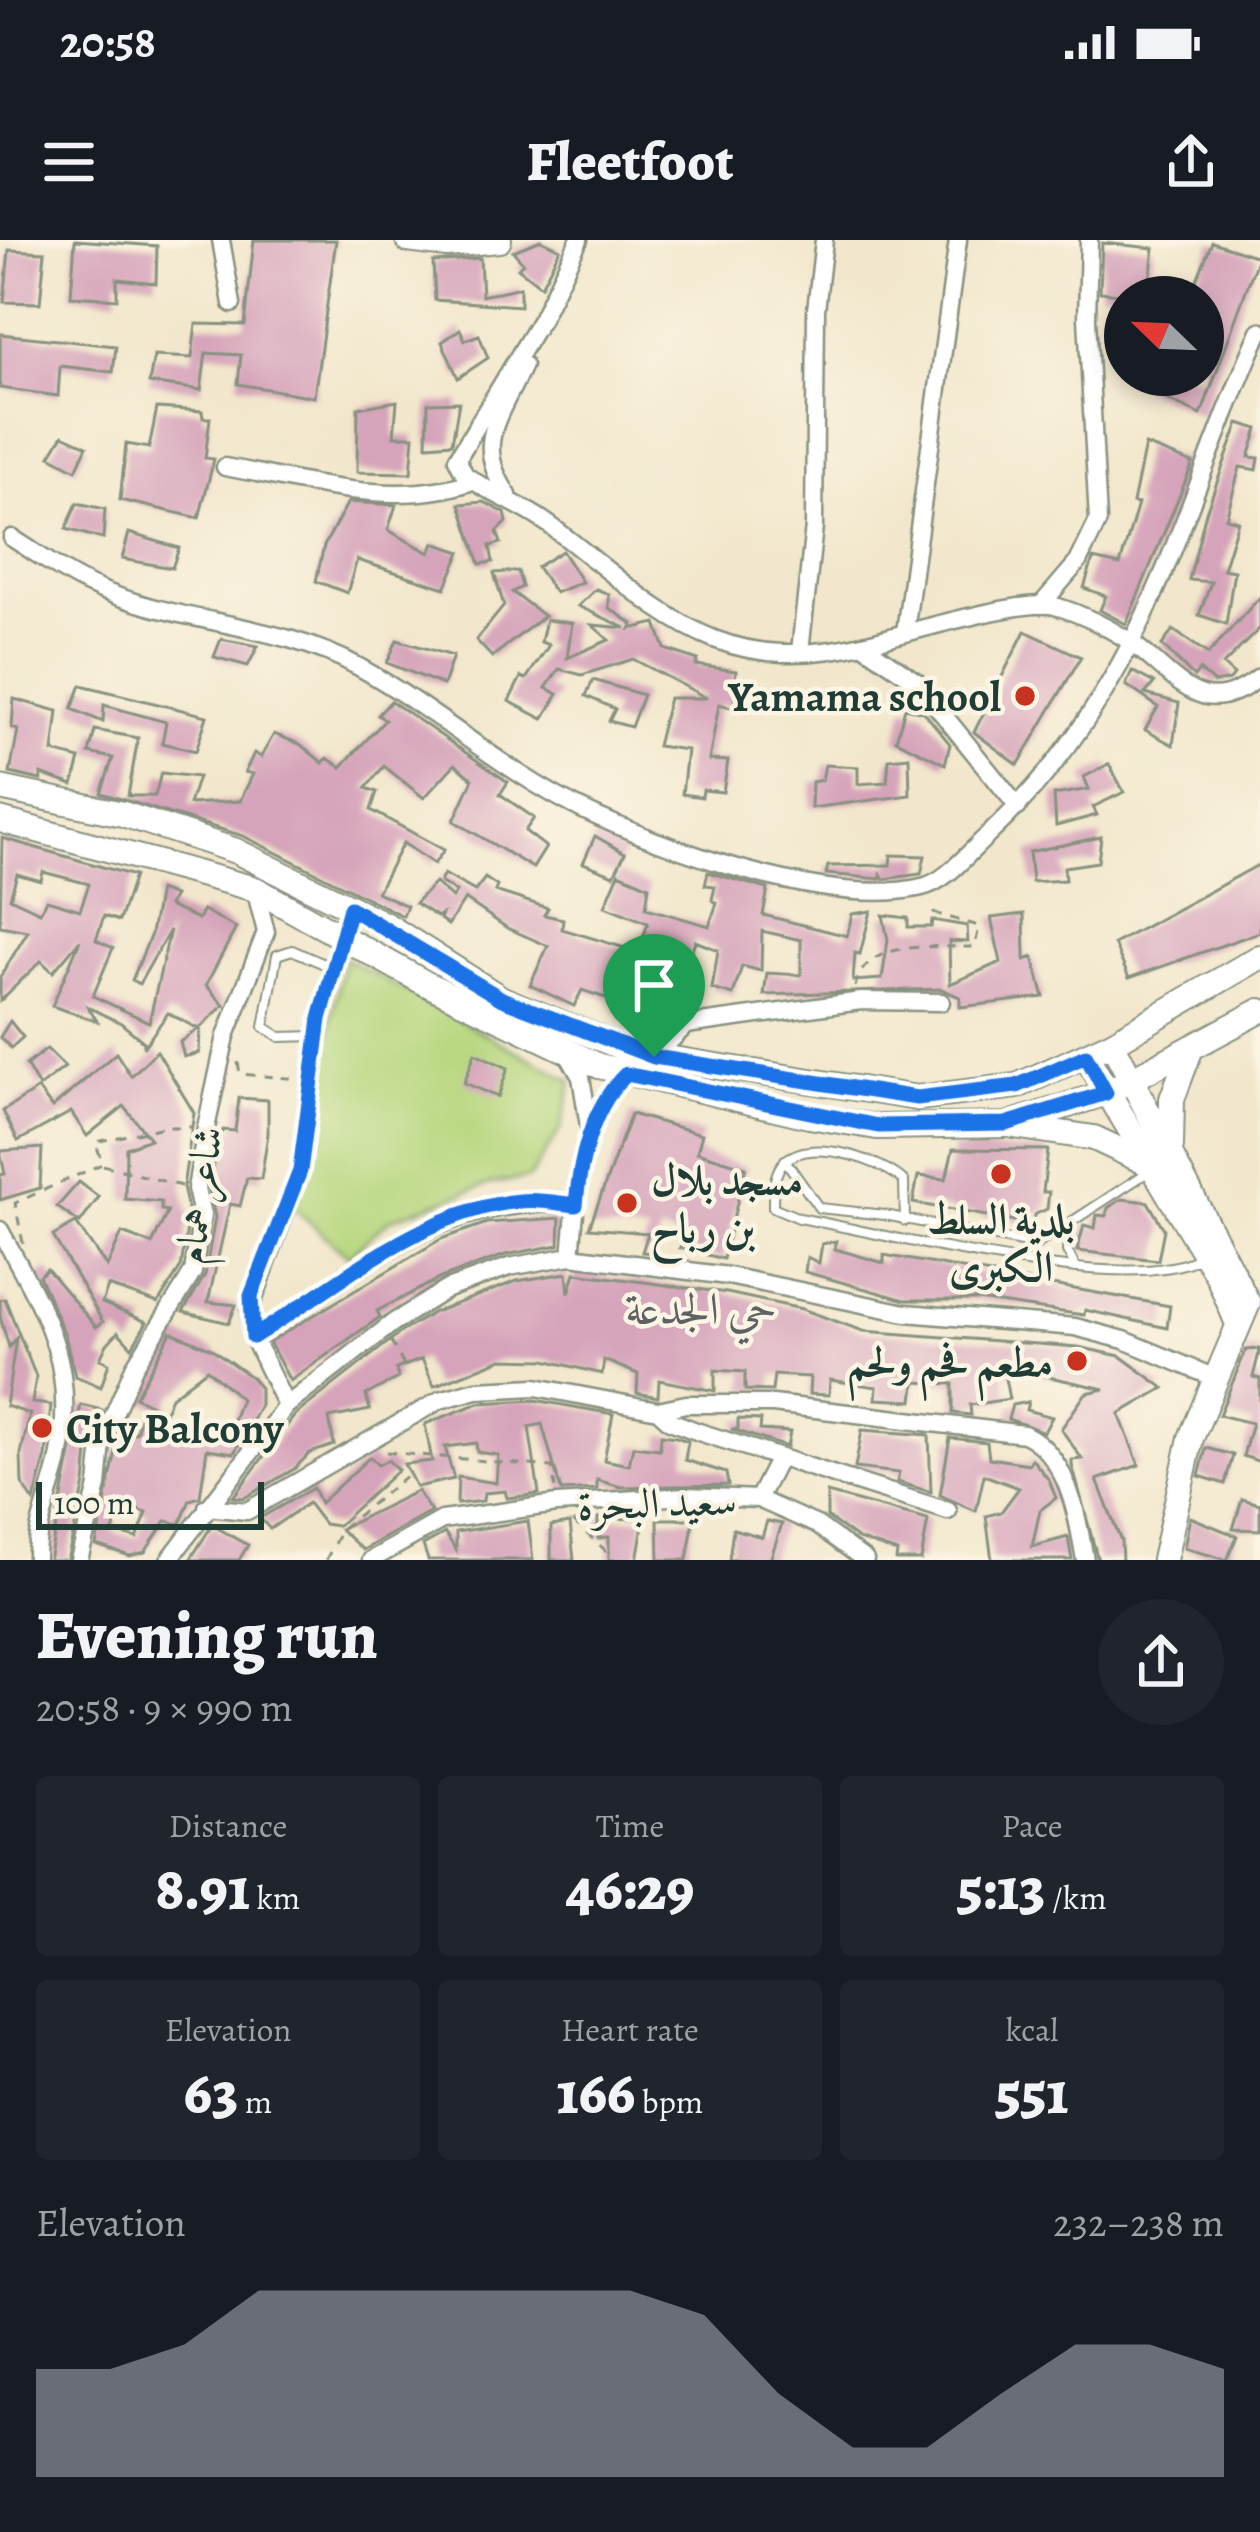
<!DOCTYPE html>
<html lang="en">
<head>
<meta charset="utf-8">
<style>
  :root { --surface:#171b24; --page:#20242c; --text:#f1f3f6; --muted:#9ea1a6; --accent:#8c9099 }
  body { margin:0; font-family:Alegreya,Amiri,serif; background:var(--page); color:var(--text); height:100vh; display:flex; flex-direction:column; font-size:45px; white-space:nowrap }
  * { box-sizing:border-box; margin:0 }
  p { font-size:39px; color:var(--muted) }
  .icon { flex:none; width:66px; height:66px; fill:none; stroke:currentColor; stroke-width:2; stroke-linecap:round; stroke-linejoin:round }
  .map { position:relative; height:1320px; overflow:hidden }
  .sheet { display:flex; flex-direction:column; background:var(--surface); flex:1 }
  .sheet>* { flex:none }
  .needle { width:78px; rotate:293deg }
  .buttons { position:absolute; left:1104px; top:36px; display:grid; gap:24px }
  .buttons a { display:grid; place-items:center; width:120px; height:120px; border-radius:50%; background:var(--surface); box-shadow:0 6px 18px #0003; font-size:60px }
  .scale { position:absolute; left:36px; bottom:30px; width:228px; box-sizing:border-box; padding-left:12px; border:6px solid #1f3d34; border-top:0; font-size:33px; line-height:42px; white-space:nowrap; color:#1f3d34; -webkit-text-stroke:9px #fcf5e5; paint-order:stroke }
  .pin { position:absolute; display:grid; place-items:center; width:102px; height:102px; color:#fff; margin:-123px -51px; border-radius:50% 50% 50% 0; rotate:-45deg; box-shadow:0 0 12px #0007 }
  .pin .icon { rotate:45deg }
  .round { display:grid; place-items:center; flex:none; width:126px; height:126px; border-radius:63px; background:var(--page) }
  .head { display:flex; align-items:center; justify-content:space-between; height:204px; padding:0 36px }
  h1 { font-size:66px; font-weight:800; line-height:90px }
  .metrics { display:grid; grid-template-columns:repeat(3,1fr); gap:18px; height:204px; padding:12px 36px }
  .metrics div { display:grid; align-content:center; border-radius:12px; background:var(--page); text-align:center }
  .metrics b { font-size:60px; font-weight:800 }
  .metrics small { font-size:33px; font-weight:400 }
  .metrics p { font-size:33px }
  .chart { height:336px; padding:24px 36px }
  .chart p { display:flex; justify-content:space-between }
  .chart svg { width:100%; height:216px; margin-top:12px; fill:var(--accent); opacity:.7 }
  .status { display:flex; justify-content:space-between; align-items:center; height:84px; padding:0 60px; background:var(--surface); direction:ltr }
  .status svg { height:33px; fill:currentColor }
  header { display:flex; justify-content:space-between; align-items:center; height:156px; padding:0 36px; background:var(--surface); font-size:54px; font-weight:800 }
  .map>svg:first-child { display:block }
</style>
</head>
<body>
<div class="status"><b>20:58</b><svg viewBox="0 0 49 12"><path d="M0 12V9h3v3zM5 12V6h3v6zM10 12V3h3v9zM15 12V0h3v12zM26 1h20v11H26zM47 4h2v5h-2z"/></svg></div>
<header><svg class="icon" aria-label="menu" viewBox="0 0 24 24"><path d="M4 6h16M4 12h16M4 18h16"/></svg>Fleetfoot<svg class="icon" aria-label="share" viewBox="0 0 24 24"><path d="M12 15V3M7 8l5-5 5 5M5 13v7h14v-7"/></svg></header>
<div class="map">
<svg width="1260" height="1320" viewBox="0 0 1260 1320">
  <rect width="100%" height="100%" fill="#fcf5e5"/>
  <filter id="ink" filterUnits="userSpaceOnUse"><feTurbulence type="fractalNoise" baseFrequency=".00833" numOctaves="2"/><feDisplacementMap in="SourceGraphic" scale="24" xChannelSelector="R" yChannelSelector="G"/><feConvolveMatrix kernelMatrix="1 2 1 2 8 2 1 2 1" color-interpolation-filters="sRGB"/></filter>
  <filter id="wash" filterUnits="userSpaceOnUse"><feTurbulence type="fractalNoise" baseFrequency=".004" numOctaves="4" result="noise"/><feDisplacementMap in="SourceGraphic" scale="48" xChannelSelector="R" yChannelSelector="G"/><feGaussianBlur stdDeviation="2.7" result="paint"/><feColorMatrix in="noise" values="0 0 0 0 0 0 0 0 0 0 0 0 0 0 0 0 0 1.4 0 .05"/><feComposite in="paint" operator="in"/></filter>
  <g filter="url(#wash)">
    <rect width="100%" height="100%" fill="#f2e7cc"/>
    <polygon fill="#b7d77f" stroke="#6b8a5a" stroke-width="3" points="344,718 572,841 561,889 529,938 489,944 390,979 348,1016 293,967"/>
    <g id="blocks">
      <g fill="#d5a3ba" fill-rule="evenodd">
        <polygon points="75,0 157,6 156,43 117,39 117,59 71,56"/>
        <polygon points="254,0 336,0 314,157 238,144 241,115 206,113 201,150 149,143 154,116 192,118 196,84 245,85"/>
        <polygon points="541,0 560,9 541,46 518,28 523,23 513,11"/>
        <polygon points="1212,2 1258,17 1201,175 1141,148 1147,135 1203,135 1203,57 1190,57"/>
        <polygon points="1102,3 1154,8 1148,57 1100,52"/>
        <polygon points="9,10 45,12 40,63 4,62"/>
        <polygon points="480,18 482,56 520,47 520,66 435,60 433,22"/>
        <polygon points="460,89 465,100 479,95 488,118 458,138 442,102"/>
        <polygon points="0,94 116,106 113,132 60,126 58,156 0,148"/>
        <polygon points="397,161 394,196 414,196 411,233 357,232 358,168"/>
        <polygon points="459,162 452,203 427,205 428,163"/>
        <polygon points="157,168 202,171 203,178 210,178 205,218 214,219 199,278 120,260 126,204 149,208"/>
        <polygon points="1239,183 1258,189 1249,217 1259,218 1257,230 1240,227 1226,278 1238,281 1223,329 1234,331 1226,384 1199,375 1211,342 1189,340 1206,272"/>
        <polygon points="63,195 87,206 76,230 50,216"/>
        <polygon points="1145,205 1193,223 1126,384 1100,370 1106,356 1084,348 1093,319 1120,325 1138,264 1133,263"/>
        <polygon points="348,262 396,265 388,290 430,313 434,303 461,312 445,348 357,320 347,353 316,341 324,306"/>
        <polygon points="484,262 505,273 507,282 497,292 501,303 490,306 493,322 480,324 460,264"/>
        <polygon points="77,263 105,269 103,299 66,289"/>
        <polygon points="129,293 179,308 172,328 122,319"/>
        <polygon points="562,311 582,342 555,353 537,327"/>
        <polygon points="518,331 522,347 512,352 544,376 492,417 476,400 504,366 494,333"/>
        <polygon points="596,349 609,354 609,368 633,384 630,389 656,383 665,409 698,420 696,425 736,431 734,444 750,447 746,471 719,464 709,520 728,521 723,552 703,550 702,557 682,554 687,510 657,506 669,458 707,458 633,419 582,435 559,429 546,448 558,454 543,479 509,461 521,437 526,439 549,405 541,402 546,380 572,383 567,418 609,400 592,385 626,388 578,366"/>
        <polygon points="1260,357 1260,388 1223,425 1234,435 1230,440 1214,443 1199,430 1194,437 1162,405 1173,390 1208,414"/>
        <polygon points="1025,391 1081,417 1018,525 974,492"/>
        <polygon points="221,399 258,406 248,426 214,417"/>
        <polygon points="397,400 453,416 443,445 387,423"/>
        <polygon points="1132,431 1154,443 1145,454 1179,463 1173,505 1145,490 1158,467 1126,445"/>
        <polygon points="593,440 643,455 631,487 609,481 615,469 586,456"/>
        <polygon points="81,445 207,476 196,511 162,503 166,482 104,465 103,482 72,469"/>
        <polygon points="14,459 58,471 53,512 80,519 73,545 41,534 41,540 10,533 18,490 12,488"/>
        <polygon points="391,461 508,542 500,554 534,578 525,591 546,607 533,628 454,581 473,539 455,524 424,558 384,526 366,548 377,552 371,570 444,610 434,624 403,603 377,652 407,666 403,676 243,596 101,553 113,518 89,513 95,490 138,498 128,556 155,556 161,533 198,537 189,564 240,561 253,534 245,532 254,513 261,517 274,494 300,504 323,523 327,518 341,527 385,480 378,475"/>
        <polygon points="905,468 924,472 950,504 945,524 896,500"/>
        <polygon points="909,517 910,555 811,568 812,542 822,540 825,525 858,527 858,544 887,542 889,519"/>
        <polygon points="1109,524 1124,552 1093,567 1097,575 1056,586 1054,555 1089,549 1084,537"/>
        <polygon points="595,596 625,613 614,635 583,623"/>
        <polygon points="1101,597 1098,622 1064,627 1065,640 1032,642 1029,612"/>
        <path d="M2 598 134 636 119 681 104 676 96 700 113 708 93 756 149 782 170 690 139 744 132 740 151 694 159 650 174 656 168 666 198 679 203 670 236 688 206 745 224 765 200 788 199 813 184 817 180 802 198 789 168 773 143 808 144 802 121 783 88 767 97 781 52 766 80 700 53 732 41 721 0 761V737L28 691 0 686ZM43 632 89 644 80 670 47 660 40 672 10 658 17 634 41 641Z"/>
        <polygon points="891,615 925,616 921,634 884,639 881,634 880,639 826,634 828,626 890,625"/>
        <polygon points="1260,624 1260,692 1129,738 1114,704"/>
        <polygon points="708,632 768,649 763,675 847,696 852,674 871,671 860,714 855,713 853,741 882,739 888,700 883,675 908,678 908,687 931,687 932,680 967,686 968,702 949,701 950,744 1001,722 991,678 1024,674 1025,720 1033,717 1044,757 960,767 960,757 941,749 764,755 767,733 801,735 801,700 762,691 761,731 742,726 733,755 712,749 718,710 695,701 685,730 662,724 654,750 635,744 626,765 582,750 574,766 530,745 548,706 507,688 465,659 448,685 440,679 442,674 437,677 415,663 435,643 452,658 456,652 440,642 444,634 475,651 485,638 497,646 495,651 548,668 544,675 563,679 562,689 638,712 648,683 605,666 619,633 649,646 646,668 709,686 717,663 712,660 715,646 705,645"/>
        <polygon points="10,781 23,797 11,808 0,797"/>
        <polygon points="47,809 65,827 39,847 26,825"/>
        <polygon points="157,811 194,873 183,947 189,975 181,1027 158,1063 108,1046 102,1063 147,1082 132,1107 118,1092 107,1104 100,1119 109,1123 101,1147 75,1136 65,1095 39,1036 47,1029 96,1087 103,1082 53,996 76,983 107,1027 122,993 152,1004 168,971 161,970 161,962 125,959 126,908 150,899 124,866 87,896 71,872 18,901 3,871 38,849 52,868 116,813 131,836"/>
        <polygon points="475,813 508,828 498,857 464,843"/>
        <polygon points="239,858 268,860 268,894 261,939 247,938 240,966 230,964 208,1062 236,1065 229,1083 183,1072 205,1035 215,977 209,949 217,900 223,890 235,891"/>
        <polygon points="631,874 702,894 697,912 746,927 723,1019 680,1008 683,998 661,992 652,1013 642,1012 648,993 589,988"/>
        <polygon points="42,908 40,948 0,960 0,935 5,934 0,911"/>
        <polygon points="953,909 1048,910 1043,952 1049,952 1047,969 1034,975 1032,984 913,963 918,936 946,939"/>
        <polygon points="79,942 99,957 80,983 57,967"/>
        <polygon points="1122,959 1148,962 1164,989 1158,1020 1077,1011 1084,985 1095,988 1097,975 1106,976 1108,968"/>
        <polygon points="560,978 559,1005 505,1015 441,1038 377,1071 380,1077 290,1141 269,1102 441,999 487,983"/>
        <polygon points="836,1001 835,1009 884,1023 884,1015 1170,1066 1167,1088 1085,1070 1084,1075 977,1060 905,1060 805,1032 807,1017 819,1023 822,1004"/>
        <polygon points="567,1033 569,1053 575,1033 727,1053 802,1069 863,1091 1078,1107 1120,1116 1164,1148 1119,1174 1139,1225 1097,1240 1121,1301 1122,1320 1098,1320 1072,1225 1072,1220 1082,1219 1061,1189 1086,1153 1105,1149 1036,1134 1004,1133 1009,1159 970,1165 971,1175 953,1173 953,1144 915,1142 913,1161 876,1159 877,1147 830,1140 829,1155 809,1154 810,1137 774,1135 772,1151 745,1150 745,1132 715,1130 715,1151 659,1140 658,1157 637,1153 638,1134 604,1120 602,1134 545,1120 502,1119 434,1146 422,1119 396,1129 398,1138 366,1155 370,1170 329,1178 334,1205 310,1213 294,1229 244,1258 233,1257 295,1175 401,1092 434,1072 517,1041"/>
        <polygon points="5,1059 36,1137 32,1163 51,1165 46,1217 34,1261 22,1244 21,1214 30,1174 6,1166 16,1098 9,1107 0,1077 0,1060"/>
        <path d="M171 1092 212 1109 251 1137 260 1148V1165L234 1213 207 1209 200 1257 190 1260 180 1284 166 1281 145 1312 130 1316 96 1305 120 1192 136 1193 140 1179 196 1192 200 1181 231 1185 241 1159 207 1129 171 1157 165 1171 135 1157ZM121 1265 147 1273 137 1298 113 1292Z"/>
        <polygon points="1260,1109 1253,1137 1260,1139 1260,1222 1243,1216 1252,1183 1219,1175 1246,1110"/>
        <polygon points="535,1160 613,1174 604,1220 629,1225 633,1206 660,1209 661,1195 676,1197 688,1201 685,1220 726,1233 728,1245 621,1247 597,1240 597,1249 561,1251 542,1184 529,1187 539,1254 507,1258 505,1251 484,1253 483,1261 457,1264 458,1237 496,1243 498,1215 477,1212 476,1203 445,1207 454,1239 416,1247 404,1224 432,1221 425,1184 479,1163"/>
        <polygon points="1028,1162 1026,1170 1052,1177 1044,1192 1008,1179 1012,1165"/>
        <polygon points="81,1165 102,1170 89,1200 85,1244 67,1320 49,1320"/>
        <polygon points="738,1179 761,1180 760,1190 790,1192 787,1207 731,1189 738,1189"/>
        <polygon points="862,1190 929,1195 931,1252 897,1242 899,1233 855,1228"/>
        <polygon points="950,1198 987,1202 989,1218 1029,1224 1032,1219 1049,1240 1056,1258 1040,1270 1032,1307 1068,1297 1072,1320 992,1320 986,1276 1001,1272 1019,1248 984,1235 976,1271 940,1255"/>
        <polygon points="1206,1208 1233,1215 1225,1244 1199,1236"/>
        <polygon points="370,1217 378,1225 388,1220 398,1230 337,1286 324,1284 308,1263 270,1289 260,1278 313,1248 320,1263"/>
        <polygon points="417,1251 431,1272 363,1310 340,1289"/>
        <polygon points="827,1253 928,1280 921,1320 896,1320 897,1312 858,1299 827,1277"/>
        <polygon points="1242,1259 1260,1264 1260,1290 1233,1289"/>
        <polygon points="1190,1277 1237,1296 1227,1320 1184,1308"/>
        <polygon points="598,1278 644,1279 637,1320 609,1320 609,1297 598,1298"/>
        <polygon points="658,1279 694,1279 687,1320 659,1320"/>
        <polygon points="528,1281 533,1320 428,1320 423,1305 445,1293 456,1310 456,1292"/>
        <polygon points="767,1281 782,1284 770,1320 729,1320 733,1289 762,1297"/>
        <polygon points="570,1283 574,1320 551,1320 551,1286"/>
        <polygon points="212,1285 248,1305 239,1320 190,1320"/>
      </g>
    </g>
  </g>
  <g filter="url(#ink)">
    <use href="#blocks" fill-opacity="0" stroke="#889280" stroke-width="3"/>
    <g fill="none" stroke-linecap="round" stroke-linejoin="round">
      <g stroke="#889280" stroke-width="12">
        <g id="lane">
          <polyline points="316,796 280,797 264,787 277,715 292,710 331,727"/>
          <polyline points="785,920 819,968 885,975 1036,1005 1151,930"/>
          <path d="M905 981 904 941C882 921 812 896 785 921 773 932 773 952 773 967L799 978C887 994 1126 1057 1199 1018"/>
          <polyline points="1069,987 1067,1011 1076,1028"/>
        </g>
      </g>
      <g stroke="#889280" stroke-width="21">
        <g id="street">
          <polyline points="221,0 232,64"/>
          <path d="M579 0 541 79 457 219 465 235C492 255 523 265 551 286 661 369 714 440 867 403 905 394 1023 358 1055 366 1080 373 1117 391 1137 407 1181 441 1203 482 1260 437"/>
          <path d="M225 227C305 241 394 269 473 241"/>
          <path d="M508 255C472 202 500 178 523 125"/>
          <path d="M12 298C38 314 63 333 90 345 175 385 276 381 359 427 435 469 503 531 581 569 664 609 832 669 922 647 946 642 968 613 986 597 1149 446 1175 281 1260 91"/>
          <polyline points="1041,365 1078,322 1098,281 1087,78 1089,0"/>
          <polyline points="905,392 958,0"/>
          <polyline points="862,404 916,441 1018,567"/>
          <polyline points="800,411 814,287 816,70 824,0"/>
          <polyline points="566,811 581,837 590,892"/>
          <polyline points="654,817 686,785 861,761 941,762"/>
          <path d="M0 990C45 1073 78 1123 59 1219 52 1253 35 1286 36 1320"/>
          <path d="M571 1016C577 952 579 882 626 834"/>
          <path d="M253 1097C363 1031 440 952 576 965"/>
          <polyline points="286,1166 253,1097 250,1070 300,931 320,779 342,695"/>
          <path d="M658 1170 686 1164H773L1024 1194C1068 1215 1077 1275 1085 1320"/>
          <polyline points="758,1259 779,1218"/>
          <polyline points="207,1267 247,1271 440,1160 477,1150 536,1147 658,1170 670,1181 699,1192 948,1271"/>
          <polyline points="79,1320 98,1246 102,1202 134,1127 193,1032 202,975 196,949 206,888 226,796 266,692 255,649"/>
          <polyline points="169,1320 286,1166 394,1082 447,1049 509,1027 571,1016 728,1036 906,1073 1075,1087 1124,1100 1215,1138"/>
          <polyline points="371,1320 442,1280 557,1264 686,1256 758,1259 817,1285 865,1320"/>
        </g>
      </g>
      <g stroke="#889280" stroke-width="28">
        <g id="secondary">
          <polyline points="408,0 447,5 499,0"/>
          <polyline points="0,548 123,574 236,611 388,686 502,759 635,813 917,858 1017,846 1112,803 1260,717"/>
          <polyline points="0,580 255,649 425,743 599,826 809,876 877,887 1006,885 1106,853 1260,771"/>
          <polyline points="1112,803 1248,1063 1191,1198 1164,1320"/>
          <polyline points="1086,816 1218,1036 1238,1084"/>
          <polyline points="1014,886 1094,898 1147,923"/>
          <polyline points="1171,906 1172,859 1191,808"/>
        </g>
      </g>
      <g stroke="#889280" stroke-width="3" stroke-dasharray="9 9" stroke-linecap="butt">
        <path d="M855 747C866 697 936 708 975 707L979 686 934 673 932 663"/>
        <polyline points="238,822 240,834 298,839"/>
        <polyline points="103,925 181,946"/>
        <polyline points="23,1003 15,963 102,924 96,902 164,887 192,887"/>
        <polyline points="391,1101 404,1126"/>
        <polyline points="386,1212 552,1227 555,1248"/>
        <polyline points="573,1281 605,1310 604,1320"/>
        <polyline points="326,1320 342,1288 406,1236"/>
      </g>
      <use href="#lane" stroke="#fff" stroke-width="8"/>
      <use href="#street" stroke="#fff" stroke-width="16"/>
      <use href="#secondary" stroke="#fff" stroke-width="24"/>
    </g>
  </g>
  <g fill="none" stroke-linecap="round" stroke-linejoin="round" filter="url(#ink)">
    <g stroke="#fff" stroke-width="24">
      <path id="route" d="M350 668 502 759 654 817 917 858 1017 846 1086 816 1106 853 1006 884 878 886 626 834C592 867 580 918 576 965 557 963 538 959 520 961 424 969 334 1048 253 1097L251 1056 300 931 320 779Z"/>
    </g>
    <use href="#route" stroke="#1a73e8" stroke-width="15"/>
  </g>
  <g fill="#c8321e" stroke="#fcf5e5" stroke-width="4.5">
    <circle cx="1025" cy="456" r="12"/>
    <circle cx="1001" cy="934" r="12"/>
    <circle cx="627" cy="963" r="12"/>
    <circle cx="1077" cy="1121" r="12"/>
    <circle cx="42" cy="1188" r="12"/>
  </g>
  <g text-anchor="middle" stroke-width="9" stroke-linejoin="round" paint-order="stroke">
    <g font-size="42" font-weight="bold" fill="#1f3d34" stroke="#fcf5e5" text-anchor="end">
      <text x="1001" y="471">Yamama school</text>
      <text x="651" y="954" text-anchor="start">مسجد بلال<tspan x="651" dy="48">بن رباح</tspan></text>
      <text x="1001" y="993" text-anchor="middle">بلدية السلط<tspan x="1001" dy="48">الكبرى</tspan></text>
      <text x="1053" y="1136">مطعم فحم ولحم</text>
      <text x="66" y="1203" text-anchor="start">City Balcony</text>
    </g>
    <g font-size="42" fill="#1f3d34" stroke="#fcf5e5">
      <text transform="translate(198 955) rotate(-82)" y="15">شاعر همام</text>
      <text transform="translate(657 1262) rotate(-2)" y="15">سعيد البحرة</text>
    </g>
    <g font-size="45" fill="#5f6163" stroke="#fcf5e5">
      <text x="701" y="1084">حي الجدعة</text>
    </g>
  </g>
</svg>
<div class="buttons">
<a><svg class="needle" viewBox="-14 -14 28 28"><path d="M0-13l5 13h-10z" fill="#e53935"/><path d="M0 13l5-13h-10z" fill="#9ea1a6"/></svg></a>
</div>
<div class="scale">100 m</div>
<div class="pin" style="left:654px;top:817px;background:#1e9e55"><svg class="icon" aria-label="arrive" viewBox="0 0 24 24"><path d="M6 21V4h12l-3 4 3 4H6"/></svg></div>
</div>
<section class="sheet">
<div class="head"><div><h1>Evening run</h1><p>20:58 · 9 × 990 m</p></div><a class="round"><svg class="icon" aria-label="share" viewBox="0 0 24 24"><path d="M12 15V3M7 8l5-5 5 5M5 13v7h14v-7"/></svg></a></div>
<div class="metrics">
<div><p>Distance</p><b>8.91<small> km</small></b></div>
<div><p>Time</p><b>46:29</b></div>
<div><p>Pace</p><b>5:13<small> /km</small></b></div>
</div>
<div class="metrics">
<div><p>Elevation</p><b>63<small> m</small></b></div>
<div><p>Heart rate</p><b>166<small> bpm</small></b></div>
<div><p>kcal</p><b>551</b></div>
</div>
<div class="chart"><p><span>Elevation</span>232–238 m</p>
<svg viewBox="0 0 160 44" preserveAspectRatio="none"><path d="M0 44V22L10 22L20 17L30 6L40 6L50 6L60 6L70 6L80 6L90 11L100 27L110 38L120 38L130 27L140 17L150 17L160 22V44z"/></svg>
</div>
</section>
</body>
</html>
